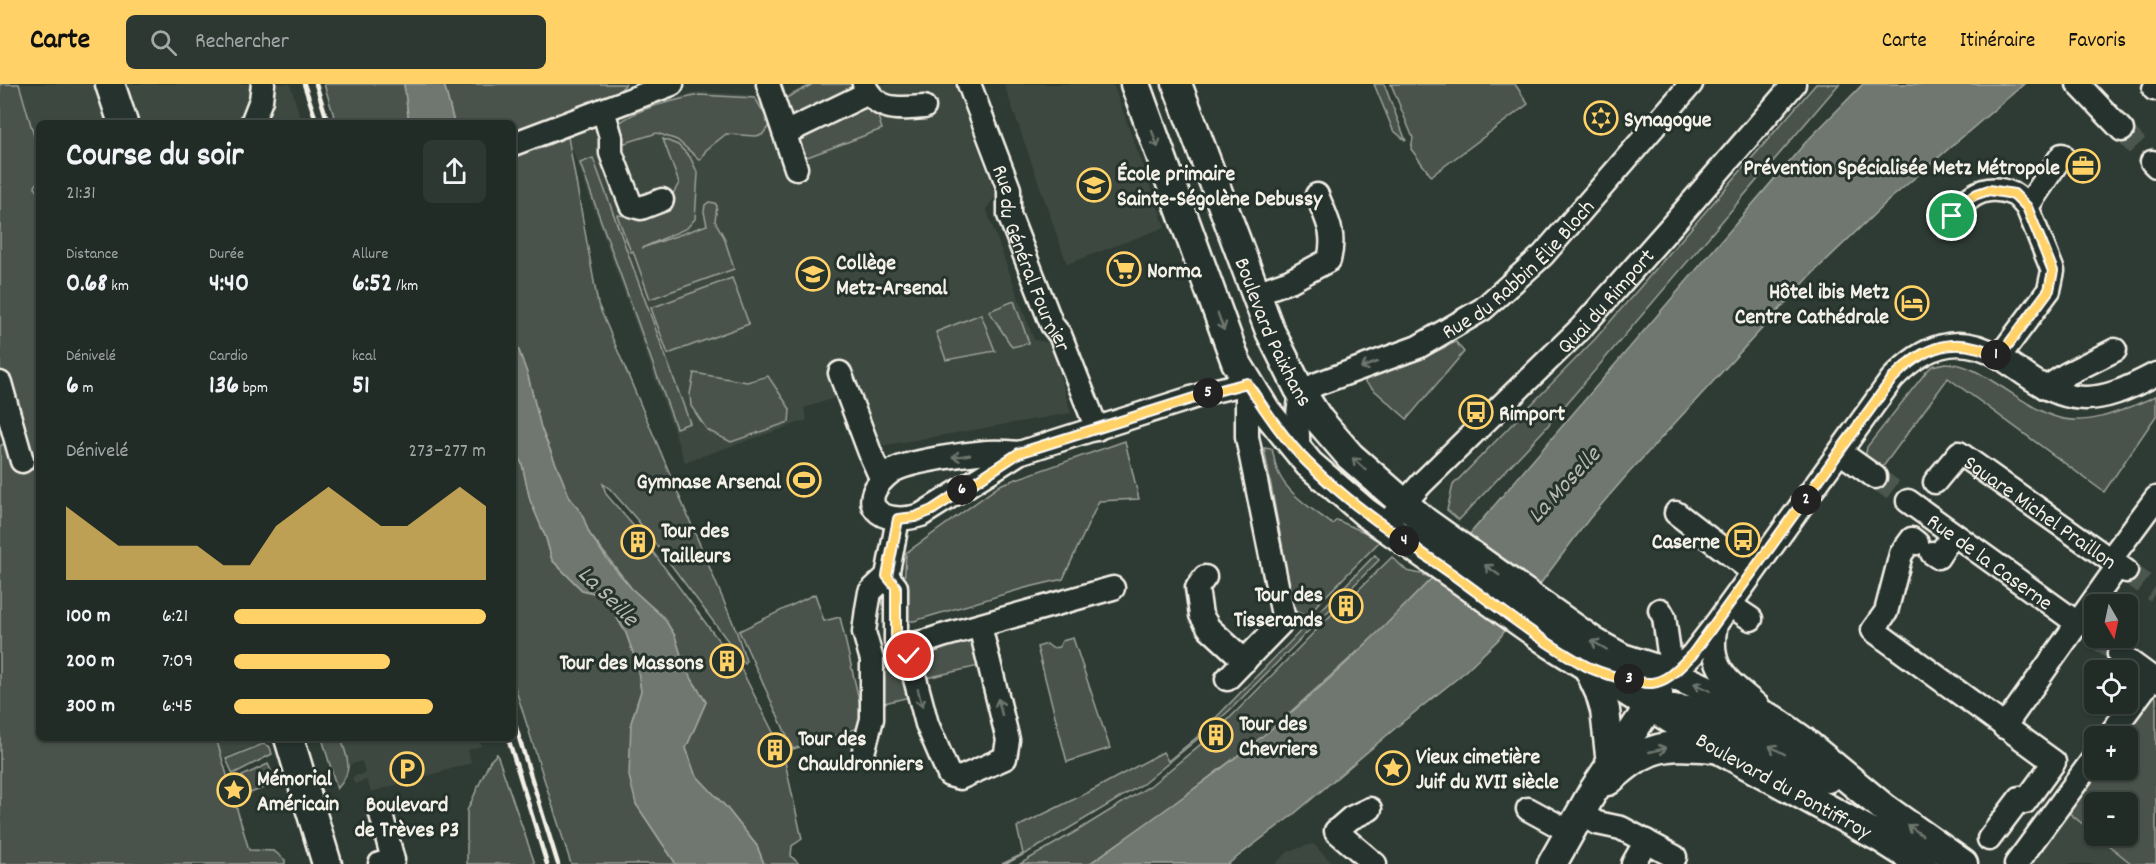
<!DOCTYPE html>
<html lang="fr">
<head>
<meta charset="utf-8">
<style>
  :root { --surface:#222c27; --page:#2e3833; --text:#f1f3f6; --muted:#a2a7a7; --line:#3f4844; --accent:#ffd166 }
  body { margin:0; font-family:Dekko,sans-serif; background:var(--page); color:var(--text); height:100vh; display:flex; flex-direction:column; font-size:22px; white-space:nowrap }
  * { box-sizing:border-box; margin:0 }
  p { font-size:20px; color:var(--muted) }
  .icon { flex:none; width:33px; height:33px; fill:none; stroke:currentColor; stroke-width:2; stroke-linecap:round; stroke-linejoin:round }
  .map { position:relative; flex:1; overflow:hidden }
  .sheet { position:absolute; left:36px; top:36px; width:480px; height:621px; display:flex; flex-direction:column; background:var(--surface); border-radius:9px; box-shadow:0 2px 4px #0004,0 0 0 2px var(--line) }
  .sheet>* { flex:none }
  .needle { width:39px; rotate:171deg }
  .tools { position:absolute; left:2084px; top:510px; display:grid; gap:12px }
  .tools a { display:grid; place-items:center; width:54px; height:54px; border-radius:9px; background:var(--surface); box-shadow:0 2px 4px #0004,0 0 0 2px var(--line); font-size:30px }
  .pin { position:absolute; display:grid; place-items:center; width:51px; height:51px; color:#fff; margin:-26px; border:3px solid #fff; border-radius:50%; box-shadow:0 2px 6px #0007 }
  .km { position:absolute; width:30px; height:30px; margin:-15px; border-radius:50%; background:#222; color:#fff; font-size:16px; line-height:30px; text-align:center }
  .round { display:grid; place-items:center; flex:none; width:63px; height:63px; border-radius:9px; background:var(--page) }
  .overview { display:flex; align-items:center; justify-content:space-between; height:102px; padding:0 30px }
  h1 { font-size:33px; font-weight:700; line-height:45px }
  .metrics { display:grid; grid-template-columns:repeat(3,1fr); gap:9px; height:102px; padding:6px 30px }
  .metrics div { display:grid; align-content:center }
  .metrics b { font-size:26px; font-weight:700 }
  .metrics small { font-size:16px; font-weight:400 }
  .metrics p { font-size:16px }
  .chart { height:168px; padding:12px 30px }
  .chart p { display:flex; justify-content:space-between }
  .chart svg { width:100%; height:108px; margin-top:6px; fill:var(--accent); opacity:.7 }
  ul { padding:0 30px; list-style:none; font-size:20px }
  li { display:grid; grid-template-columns:96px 72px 1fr; align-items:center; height:45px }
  li i { height:15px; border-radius:8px; background:var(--accent) }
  header { display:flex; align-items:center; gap:36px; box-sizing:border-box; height:84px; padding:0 30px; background:var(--accent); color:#111 }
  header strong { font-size:28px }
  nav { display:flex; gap:33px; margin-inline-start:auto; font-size:21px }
  .search { width:420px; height:54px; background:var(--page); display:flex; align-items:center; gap:15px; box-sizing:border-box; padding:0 21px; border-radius:9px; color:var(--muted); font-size:22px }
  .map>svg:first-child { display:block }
</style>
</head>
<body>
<header>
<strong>Carte</strong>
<div class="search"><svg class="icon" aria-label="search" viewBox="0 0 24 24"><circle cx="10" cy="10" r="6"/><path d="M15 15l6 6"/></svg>Rechercher</div>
<nav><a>Carte</a><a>Itinéraire</a><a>Favoris</a></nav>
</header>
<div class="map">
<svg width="2156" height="780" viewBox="0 0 2156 780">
  <rect width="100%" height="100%" fill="#2e3b34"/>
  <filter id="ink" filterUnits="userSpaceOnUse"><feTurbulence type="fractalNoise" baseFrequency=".0167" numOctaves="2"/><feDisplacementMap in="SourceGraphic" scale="12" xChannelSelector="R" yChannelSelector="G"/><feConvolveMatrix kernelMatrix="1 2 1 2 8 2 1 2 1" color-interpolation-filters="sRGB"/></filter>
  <g filter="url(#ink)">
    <g fill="#3c4841">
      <polygon points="19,0 290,0 299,29 300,39 39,39 39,69"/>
      <polygon points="810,0 954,0 996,112 986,125 1034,256 1050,259 1071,329 857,366 837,313 804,324 807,336 685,378 568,53 592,45 616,41 618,36 623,33 677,13 698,8 751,11 762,16 782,18 785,12"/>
      <polygon points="1004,0 1113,0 1165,143 1067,180"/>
      <polygon points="216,654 275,654 223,674"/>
      <polygon points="341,654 479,654 481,662 468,666 471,679 371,708 367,696 354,700 352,693 365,689 362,677 349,681"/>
      <polygon points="2068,728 2094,749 2094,752 2098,752 2132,780 2032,780"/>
      <polygon points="1313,760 1333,780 1275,780 1289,767"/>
    </g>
    <g fill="#48524c" stroke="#9ea29a" stroke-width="1.5">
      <polygon points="0,0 19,0 39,69 39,95 35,103 39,110 39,654 216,654 249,766 274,767 285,776 285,780 0,780 0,362 10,356 0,321"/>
      <polygon points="324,0 404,0 409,39 336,39"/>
      <polygon points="444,0 626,0 616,10 529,54 536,66 568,53 598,220 736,546 746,577 745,580 639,438 610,405 603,400 606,410 637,446 630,455 633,463 639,467 650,464 725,565 720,571 722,583 733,588 741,585 777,656 769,663 769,673 775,678 785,678 802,755 792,762 791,772 799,780 764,780 757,762 726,723 694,690 686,664 706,618 685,584 675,552 664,534 632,505 589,449 582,430 570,414 541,344 528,292 513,250 513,39 454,39"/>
      <polygon points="813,0 854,0 857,5 794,42 784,17 786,14"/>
      <polygon points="1374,0 1384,0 1406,57 1393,46"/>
      <polygon points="1391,0 1515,0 1528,20 1431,92 1411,65 1413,54"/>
      <polygon points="1816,0 1839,0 1544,346 1459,436 1447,426 1453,401 1596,254"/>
      <path d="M699 11 755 14 772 42 768 43 762 51 755 52 726 50 706 66 700 76 677 56 657 49 625 59 617 56V41C636 24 675 16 699 11Z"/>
      <polygon points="856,18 875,23 882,45 802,75 798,58 800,50"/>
      <polygon points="663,55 678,61 690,73 698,90 695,135 687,144 642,164 707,141 704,128 705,121 709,118 715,119 717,122 715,137 724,153 734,185 650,215 633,167 631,168 617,131 629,132 669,117 679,99"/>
      <polygon points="593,74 690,339 676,344 580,79"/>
      <polygon points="732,194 749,240 668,270 651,224"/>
      <polygon points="1014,217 1029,259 1012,263 989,227"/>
      <polygon points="981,230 995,267 946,276 936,248"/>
      <polygon points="1456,258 1464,268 1407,335 1365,298 1366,295 1416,277"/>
      <path d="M1946 279C1966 280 1980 289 1997 300 2015 311 2033 325 2053 332 2086 345 2126 325 2156 312V332L2104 408 1948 294 1879 388 1865 374 1867 363 1926 288 1932 282Z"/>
      <polygon points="694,289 747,298 768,292 790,325 789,338 731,358 707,346 691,322 690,310"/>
      <polygon points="1125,357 1139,415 1099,417 1063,495 1025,504 914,537 907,537 904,501 906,469 1002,400"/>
      <polygon points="513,361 522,380 530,416 546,454 552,476 582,506 598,510 612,525 626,549 637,580 641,607 631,639 636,720 676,780 571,780 513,597"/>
      <path d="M1264 364 1272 365C1274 372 1275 381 1278 388 1287 410 1314 426 1332 440L1337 436 1364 448 1379 458 1308 530 1299 529 1292 525 1285 476Z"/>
      <polygon points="1375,471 1379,476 1232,624 1201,652 1143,700 1043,760 1006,780 1002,780 1023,770 1017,743 1089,708 1163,668 1168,677 1197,653"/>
      <polygon points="1392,473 1407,487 1421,490 1432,494 1378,549 1266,650 1178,717 1089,780 1020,780 1080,745 1150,702 1206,656 1212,659 1217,658 1220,653 1218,646 1338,524 1345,529 1350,527 1352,520 1349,515"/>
      <polygon points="815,510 824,537 840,533 865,642 793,665 739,547"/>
      <polygon points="1073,554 1110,664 1067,678 1037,563 1047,560 1052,564 1059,563 1062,557"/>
      <polygon points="977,555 983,581 922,595 916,571"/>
      <polygon points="894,575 905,575 914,612 880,620 881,590"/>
      <polygon points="2153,610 2156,613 2156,780 2132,780 2097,752 2127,752 2127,718 2094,718 2094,749 2068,728 2099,686 2127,686 2127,652 2122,652"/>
      <path d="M322 654H341C348 676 354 686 337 705Z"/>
      <polygon points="263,660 270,663 272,670 233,690 226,675"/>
      <polygon points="497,670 535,780 467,780 467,727 490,677"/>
      <polygon points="268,680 277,699 250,709 242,692"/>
    </g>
    <g fill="#6f7770" stroke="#a4a8a0" stroke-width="1.5">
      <polygon points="404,0 444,0 454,39 409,39"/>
      <path d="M1863 0H2024L1889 116 1815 187 1627 391 1589 435 1498 556 1459 593 1405 636 1294 730 1228 780H1089C1148 738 1209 696 1265 650 1324 603 1379 548 1432 494L1805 59Z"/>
      <polygon points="513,250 528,292 541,344 570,414 582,430 589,449 607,475 632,505 664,534 675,552 685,584 706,618 686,664 695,690 726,723 757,762 764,780 676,780 636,720 629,692 631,639 641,607 637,580 626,549 612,525 598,510 582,506 552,476 546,454 530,416 522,380 513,361"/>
    </g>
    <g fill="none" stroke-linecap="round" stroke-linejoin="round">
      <g stroke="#4c564f" stroke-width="22" stroke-dasharray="22 11" stroke-linecap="butt">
        <polyline points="2122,46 2152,78"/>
        <polyline points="1875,393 1908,417"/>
        <polyline points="2126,487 2156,508"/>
        <polyline points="2097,554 2119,570"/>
      </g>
      <g stroke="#f4f1e8" stroke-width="27">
        <g id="minor">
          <polyline points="768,0 796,84"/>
          <path d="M864 0C876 28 898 25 924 23"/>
          <path id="s1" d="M969 0 1009 105V131L1013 141 1052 241 1060 251 1097 345"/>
          <polyline points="2078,0 2122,46"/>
          <polyline points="2154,5 2156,3"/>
          <polyline points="603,26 611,53 611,69 631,121 641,124 662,116"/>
          <polyline points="252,39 261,16 263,0"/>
          <polyline points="785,49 868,9"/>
          <polyline points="513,60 672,0"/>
          <polyline points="2152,78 2156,82"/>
          <path d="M1946 142C1961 118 1981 96 2013 110 2018 112 2023 119 2027 123"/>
          <path d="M1256 209 1290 197 1329 176C1336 149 1327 136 1317 111"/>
          <polyline points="1999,273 2049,206 2053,187 2027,123 2062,71"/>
          <polyline points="840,289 872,374 882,396"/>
          <polyline points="0,299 22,377"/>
          <polyline points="2046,304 2067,290 2115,266"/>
          <polyline points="1840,368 1875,393"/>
          <path d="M1019 369C1009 368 997 367 987 368 965 370 907 377 891 388 852 418 880 444 921 431L1019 369 1213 307 1247 299V353L1284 536 1227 595"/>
          <path id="s2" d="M1300 371C1296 349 1297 331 1301 309L1317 300 1418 263 1483 225 1543 171 1691 0"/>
          <path id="s3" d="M1935 398 1959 369 2126 487"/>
          <path id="s4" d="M1908 417 2073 536"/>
          <polyline points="1676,429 1753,488"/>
          <path id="s5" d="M1384 442 1422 399 1581 244 1674 139 1794 0"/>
          <polyline points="1917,459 1912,455 1901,470 1886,528 1873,546 2054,678 2025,718 2020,714 1989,755"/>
          <polyline points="1932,469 1938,473 1953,450"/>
          <polyline points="2110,476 2156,414"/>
          <path d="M887 492 896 503V557C909 565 929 556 942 552L1113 504"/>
          <polyline points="1205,493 1197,504 1201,531 1209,544 1245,577"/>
          <polyline points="1730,521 1751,535"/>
          <polyline points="1660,526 1664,533 1672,590"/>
          <path d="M1716 540C1707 585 1727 595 1758 622"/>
          <polyline points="901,560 909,572 927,640 949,691 960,694 1005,674 1008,656 980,542"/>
          <polyline points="2119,570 2156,597"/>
          <path d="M1672 590 1692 571 1716 540 1892 295C1921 264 1957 247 1998 272 2023 288 2044 308 2074 313 2103 318 2131 303 2156 290"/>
          <polyline points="2004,643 2118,482"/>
          <polyline points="2109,652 2152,594"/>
          <polyline points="864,665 872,635 872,576 864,548 867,525 870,508 887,492 898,435"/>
          <polyline points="1370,725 1351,734 1336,747 1375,780"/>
          <polyline points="1528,725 1570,748"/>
          <polyline points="1581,729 1597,739 1621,744 1675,773"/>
          <polyline points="380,780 393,776 381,730"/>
          <polyline points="1633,780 1646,757"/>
          <polyline points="2016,780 2094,674"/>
        </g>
      </g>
      <g stroke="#f4f1e8" stroke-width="33">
        <g id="major">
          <polyline points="110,0 123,39"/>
          <path id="s6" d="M1135 0 1236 278 1266 327 1309 380 1366 429 1553 561 1717 664 1881 754 1922 780"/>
          <path id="s7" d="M1177 0 1270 247 1299 305 1319 336 1350 372 1425 438 1595 559 1622 574 1672 590 1772 635 1803 657 1884 724 1963 780"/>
          <polyline points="1588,583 1600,609 1605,626 1611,680"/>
          <polyline points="1659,623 1696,628 1747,651 1827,694"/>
          <polyline points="289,654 327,780"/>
          <path d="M1608 697C1619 688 1630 677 1643 671 1664 659 1691 662 1714 664"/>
          <polyline points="1552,780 1592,709 1658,609"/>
        </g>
      </g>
      <use href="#minor" stroke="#26332d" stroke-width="22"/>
      <use href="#major" stroke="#26332d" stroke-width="28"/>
      <g stroke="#f4f1e8" stroke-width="4.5">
        <polyline points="304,0 317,39"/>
        <polyline points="316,0 328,39"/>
        <polyline points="513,634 558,780"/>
        <polyline points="508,654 547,780"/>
      </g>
    </g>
    <defs><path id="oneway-shaft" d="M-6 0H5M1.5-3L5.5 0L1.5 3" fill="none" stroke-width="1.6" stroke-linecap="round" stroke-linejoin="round" transform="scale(1.5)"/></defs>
    <g stroke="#6e766e">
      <use href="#oneway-shaft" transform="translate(1155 55) rotate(70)"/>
      <use href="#oneway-shaft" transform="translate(1221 238) rotate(70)"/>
      <use href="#oneway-shaft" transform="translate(1369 281) rotate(160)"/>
      <use href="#oneway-shaft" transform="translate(961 372) rotate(171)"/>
      <use href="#oneway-shaft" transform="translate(1359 380) rotate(-137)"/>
      <use href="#oneway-shaft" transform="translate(1492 486) rotate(-145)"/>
      <use href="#oneway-shaft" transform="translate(1599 561) rotate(-150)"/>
      <use href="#oneway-shaft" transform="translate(1702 603) rotate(-155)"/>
      <use href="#oneway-shaft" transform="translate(920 614) rotate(76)"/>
      <use href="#oneway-shaft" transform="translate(1000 623) rotate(-104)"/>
      <use href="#oneway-shaft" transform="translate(1658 666) rotate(-13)"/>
      <use href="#oneway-shaft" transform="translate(1777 666) rotate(-152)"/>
      <use href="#oneway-shaft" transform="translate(1915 746) rotate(-145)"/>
    </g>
  </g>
  <g fill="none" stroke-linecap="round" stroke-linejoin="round" filter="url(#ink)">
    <g stroke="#fff" stroke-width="12">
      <path id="route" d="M909 572 901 560 896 557V503L887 492 898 435 915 433 932 426 1019 369 1213 308 1247 299C1265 326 1284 355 1307 378 1351 422 1404 456 1455 492 1498 523 1540 557 1586 582 1599 589 1637 600 1652 599 1669 597 1680 582 1692 571L1892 295C1923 262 1957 249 1999 273L2049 206 2053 187 2027 123 2014 110 1989 106 1977 110 1963 117 1952 132"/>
    </g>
    <use href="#route" stroke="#ffd166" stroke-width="8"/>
  </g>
  <defs>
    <g id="synagogue-ring" transform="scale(1.725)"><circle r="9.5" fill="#26332d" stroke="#ffd166" stroke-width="1.5"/><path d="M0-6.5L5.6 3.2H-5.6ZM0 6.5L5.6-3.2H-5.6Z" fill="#ffd166"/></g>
    <g id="office-ring" transform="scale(1.725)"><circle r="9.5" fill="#26332d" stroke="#ffd166" stroke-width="1.5"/><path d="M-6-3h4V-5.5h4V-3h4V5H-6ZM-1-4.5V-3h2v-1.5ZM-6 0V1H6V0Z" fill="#ffd166"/></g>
    <g id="school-ring" transform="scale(1.725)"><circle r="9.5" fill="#26332d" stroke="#ffd166" stroke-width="1.5"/><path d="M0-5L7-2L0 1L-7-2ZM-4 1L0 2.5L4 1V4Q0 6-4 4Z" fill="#ffd166"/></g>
    <g id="supermarket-ring" transform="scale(1.725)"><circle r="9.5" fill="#26332d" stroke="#ffd166" stroke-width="1.5"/><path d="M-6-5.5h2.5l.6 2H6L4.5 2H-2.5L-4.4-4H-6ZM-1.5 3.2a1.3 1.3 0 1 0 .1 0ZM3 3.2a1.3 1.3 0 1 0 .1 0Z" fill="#ffd166"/></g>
    <g id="hotel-ring" transform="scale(1.725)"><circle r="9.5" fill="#26332d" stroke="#ffd166" stroke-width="1.5"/><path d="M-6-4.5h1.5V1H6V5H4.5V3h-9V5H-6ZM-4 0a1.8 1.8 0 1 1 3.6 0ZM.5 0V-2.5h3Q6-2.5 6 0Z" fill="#ffd166"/></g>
    <g id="bus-ring" transform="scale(1.725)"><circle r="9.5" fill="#26332d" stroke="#ffd166" stroke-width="1.5"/><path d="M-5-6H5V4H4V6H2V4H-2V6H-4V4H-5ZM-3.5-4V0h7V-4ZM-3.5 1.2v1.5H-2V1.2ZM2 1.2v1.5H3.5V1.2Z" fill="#ffd166"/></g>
    <g id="stadium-ring" transform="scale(1.725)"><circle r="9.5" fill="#26332d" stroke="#ffd166" stroke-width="1.5"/><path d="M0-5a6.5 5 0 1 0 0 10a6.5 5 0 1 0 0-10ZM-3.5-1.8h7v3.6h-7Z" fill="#ffd166"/></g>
    <g id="building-ring" transform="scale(1.725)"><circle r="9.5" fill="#26332d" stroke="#ffd166" stroke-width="1.5"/><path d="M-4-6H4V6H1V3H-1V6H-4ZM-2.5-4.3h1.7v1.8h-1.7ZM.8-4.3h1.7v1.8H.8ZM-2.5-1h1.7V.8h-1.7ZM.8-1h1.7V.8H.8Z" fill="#ffd166"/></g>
    <g id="sight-ring" transform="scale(1.725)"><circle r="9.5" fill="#26332d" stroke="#ffd166" stroke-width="1.5"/><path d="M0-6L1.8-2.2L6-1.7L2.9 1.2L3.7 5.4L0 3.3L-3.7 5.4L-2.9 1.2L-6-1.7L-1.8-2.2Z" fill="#ffd166"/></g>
    <g id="parking-ring" transform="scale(1.725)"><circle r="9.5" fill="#26332d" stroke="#ffd166" stroke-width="1.5"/><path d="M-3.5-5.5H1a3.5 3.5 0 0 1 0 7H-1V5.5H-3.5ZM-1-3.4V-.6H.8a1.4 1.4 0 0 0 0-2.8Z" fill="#ffd166"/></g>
  </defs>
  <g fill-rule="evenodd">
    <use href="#synagogue-ring" x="1601" y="34"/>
    <use href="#office-ring" x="2083" y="82"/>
    <use href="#school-ring" x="1094" y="101"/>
    <use href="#supermarket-ring" x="1124" y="185"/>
    <use href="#school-ring" x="813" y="190"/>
    <use href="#hotel-ring" x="1912" y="219"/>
    <use href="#bus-ring" x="1476" y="328"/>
    <use href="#stadium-ring" x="804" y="396"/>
    <use href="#bus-ring" x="1743" y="456"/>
    <use href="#building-ring" x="638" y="458"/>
    <use href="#building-ring" x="1346" y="522"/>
    <use href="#building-ring" x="727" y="577"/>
    <use href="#building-ring" x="1216" y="651"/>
    <use href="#building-ring" x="775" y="666"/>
    <use href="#sight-ring" x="1393" y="684"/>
    <use href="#parking-ring" x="407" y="685"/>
    <use href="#sight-ring" x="234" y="706"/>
  </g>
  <g text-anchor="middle" stroke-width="6" stroke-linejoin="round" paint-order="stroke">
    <g font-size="22" font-weight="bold" fill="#f4f1e8" stroke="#26332d" text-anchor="start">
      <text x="1624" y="42">Synagogue</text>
      <text x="2060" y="90" text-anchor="end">Prévention Spécialisée Metz Métropole</text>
      <text x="1117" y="96">École primaire<tspan x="1117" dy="25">Sainte-Ségolène Debussy</tspan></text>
      <text x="836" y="185">Collège<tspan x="836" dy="25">Metz-Arsenal</tspan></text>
      <text x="1147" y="193">Norma</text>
      <text x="1889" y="214" text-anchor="end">Hôtel ibis Metz<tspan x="1889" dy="25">Centre Cathédrale</tspan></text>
      <text x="1499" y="336">Rimport</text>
      <text x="781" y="404" text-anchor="end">Gymnase Arsenal</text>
      <text x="661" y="453">Tour des<tspan x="661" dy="25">Tailleurs</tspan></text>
      <text x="1720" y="464" text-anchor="end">Caserne</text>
      <text x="1323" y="517" text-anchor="end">Tour des<tspan x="1323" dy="25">Tisserands</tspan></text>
      <text x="704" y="585" text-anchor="end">Tour des Massons</text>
      <text x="1239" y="646">Tour des<tspan x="1239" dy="25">Chevriers</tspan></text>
      <text x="798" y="661">Tour des<tspan x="798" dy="25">Chauldronniers</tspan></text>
      <text x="1416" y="679">Vieux cimetière<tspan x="1416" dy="25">Juif du XVII siècle</tspan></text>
      <text x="257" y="701">Mémorial<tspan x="257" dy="25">Américain</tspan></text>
      <text x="407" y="727" text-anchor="middle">Boulevard<tspan x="407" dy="25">de Trèves P3</tspan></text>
    </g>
    <g font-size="22" fill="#f4f1e8" stroke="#26332d">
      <text dy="8" stroke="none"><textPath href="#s1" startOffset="186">Rue du Général Fournier</textPath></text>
      <text dy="8" stroke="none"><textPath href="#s2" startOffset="316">Rue du Rabbin Élie Bloch</textPath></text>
      <text dy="8" stroke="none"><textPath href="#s5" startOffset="316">Quai du Rimport</textPath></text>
      <text dy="8" stroke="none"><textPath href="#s7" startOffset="266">Boulevard Paixhans</textPath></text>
      <text dy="8" stroke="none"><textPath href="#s3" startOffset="138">Square Michel Praillon</textPath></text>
      <text dy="8" stroke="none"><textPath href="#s4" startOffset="102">Rue de la Caserne</textPath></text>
      <text dy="8" stroke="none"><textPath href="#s6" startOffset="996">Boulevard du Pontiffroy</textPath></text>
    </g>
    <g font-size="24" font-style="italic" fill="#b8bab2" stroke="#26332d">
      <text transform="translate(1563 400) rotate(-47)" y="8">La Moselle</text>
      <text transform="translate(609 511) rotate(45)" y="8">La Seille</text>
    </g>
  </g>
</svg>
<div class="tools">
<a><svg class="needle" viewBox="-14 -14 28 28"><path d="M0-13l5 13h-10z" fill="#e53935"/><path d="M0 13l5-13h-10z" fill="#a2a7a7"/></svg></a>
<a><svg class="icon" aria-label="locate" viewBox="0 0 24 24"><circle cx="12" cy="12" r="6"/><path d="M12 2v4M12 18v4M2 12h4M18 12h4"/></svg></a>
<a>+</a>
<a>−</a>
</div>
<div class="pin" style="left:1952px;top:132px;background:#1e9e55"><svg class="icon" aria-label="arrive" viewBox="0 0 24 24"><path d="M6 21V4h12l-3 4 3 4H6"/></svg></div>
<div class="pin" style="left:909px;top:572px;background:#d93025"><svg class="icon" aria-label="check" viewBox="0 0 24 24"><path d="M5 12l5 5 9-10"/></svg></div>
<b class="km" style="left:1996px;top:271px">1</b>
<b class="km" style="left:1806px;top:416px">2</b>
<b class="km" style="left:1629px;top:595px">3</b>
<b class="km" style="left:1404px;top:457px">4</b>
<b class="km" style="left:1208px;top:309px">5</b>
<b class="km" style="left:962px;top:406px">6</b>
<section class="sheet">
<div class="overview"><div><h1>Course du soir</h1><p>21:31</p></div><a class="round"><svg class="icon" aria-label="share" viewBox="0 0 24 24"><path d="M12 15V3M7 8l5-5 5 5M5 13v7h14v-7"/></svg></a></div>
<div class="metrics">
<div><p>Distance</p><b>0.68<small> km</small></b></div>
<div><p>Durée</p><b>4:40</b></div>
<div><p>Allure</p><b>6:52<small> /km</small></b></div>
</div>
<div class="metrics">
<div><p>Dénivelé</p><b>6<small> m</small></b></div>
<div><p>Cardio</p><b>136<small> bpm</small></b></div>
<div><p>kcal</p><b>51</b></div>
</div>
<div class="chart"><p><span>Dénivelé</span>273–277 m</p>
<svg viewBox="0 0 160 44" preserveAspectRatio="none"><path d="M0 44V14L10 22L20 30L30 30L40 30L50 30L60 38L70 38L80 22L90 14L100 6L110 14L120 22L130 22L140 14L150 6L160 14V44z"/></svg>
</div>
<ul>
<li><b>100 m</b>6:21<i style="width:100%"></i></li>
<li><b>200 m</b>7:09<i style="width:62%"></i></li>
<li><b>300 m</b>6:45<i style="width:79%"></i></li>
</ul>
</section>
</div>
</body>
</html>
